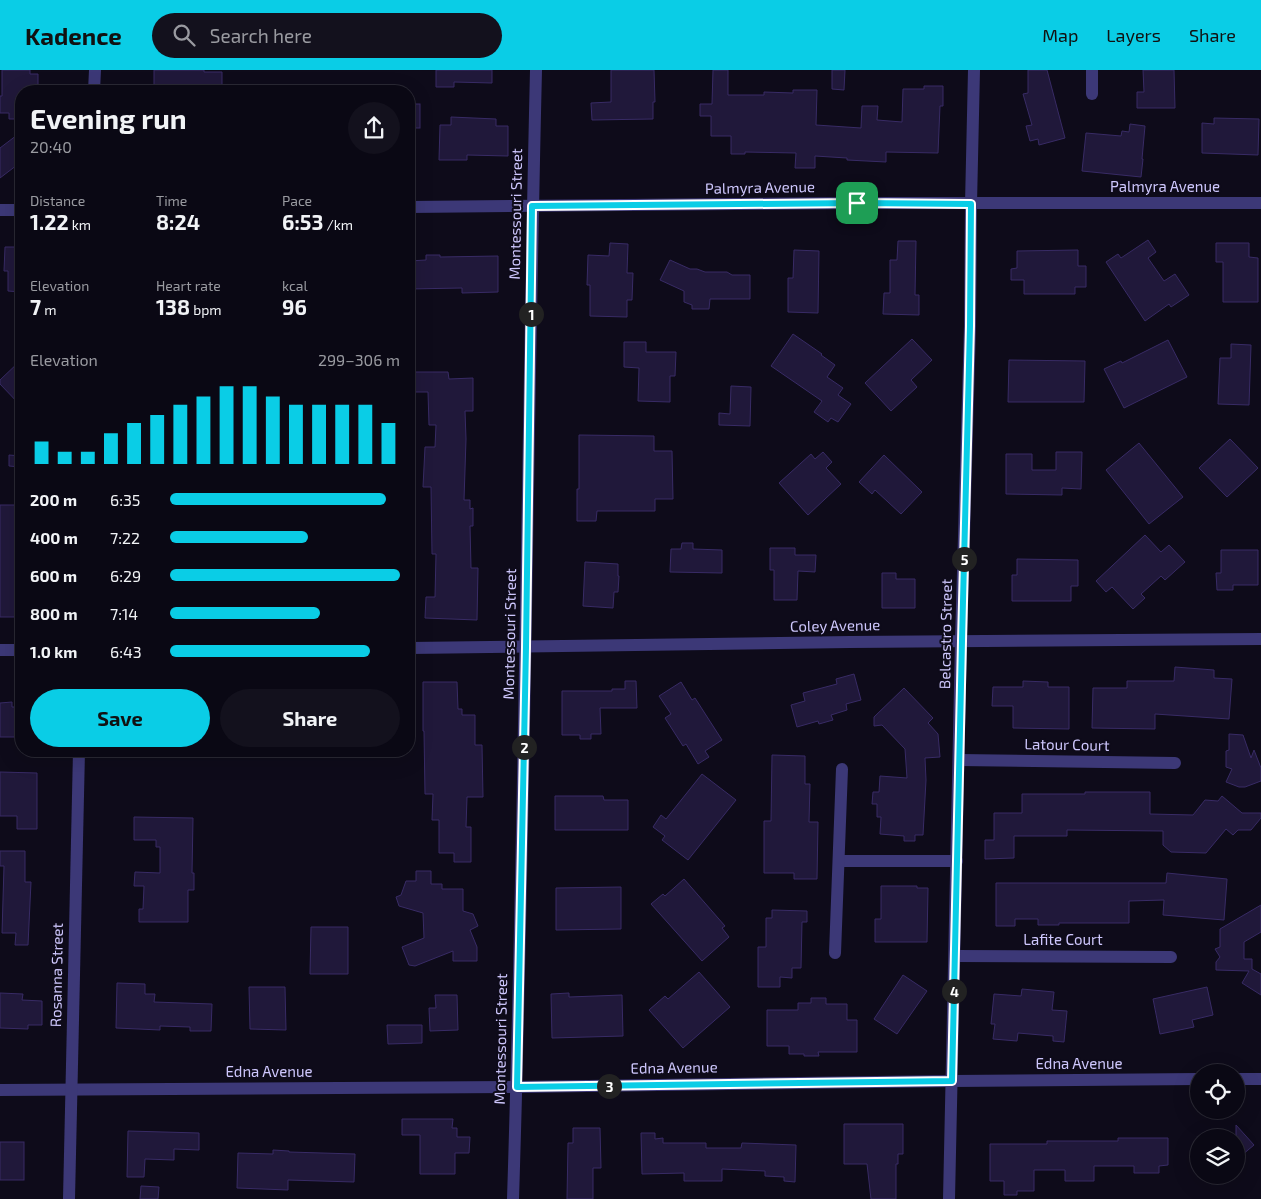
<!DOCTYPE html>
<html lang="en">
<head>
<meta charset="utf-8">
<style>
  :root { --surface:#0a0814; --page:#13111d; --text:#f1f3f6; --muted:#999aa0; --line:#2a2934; --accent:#0acde6 }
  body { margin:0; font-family:"Exo 2",sans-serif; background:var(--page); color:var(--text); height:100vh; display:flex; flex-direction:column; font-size:19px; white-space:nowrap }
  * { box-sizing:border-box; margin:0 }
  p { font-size:16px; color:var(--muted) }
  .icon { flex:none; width:28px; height:28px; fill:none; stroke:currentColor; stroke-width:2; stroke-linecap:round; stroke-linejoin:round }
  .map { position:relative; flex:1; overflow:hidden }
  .sheet { position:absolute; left:15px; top:15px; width:400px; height:672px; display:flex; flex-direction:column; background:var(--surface); border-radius:20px; box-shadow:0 5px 20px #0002,0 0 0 1px var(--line) }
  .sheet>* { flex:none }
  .tools { position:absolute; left:1190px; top:994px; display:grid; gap:10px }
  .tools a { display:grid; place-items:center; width:55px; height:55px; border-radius:50%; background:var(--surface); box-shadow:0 5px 20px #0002,0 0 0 1px var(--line); font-size:25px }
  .pin { position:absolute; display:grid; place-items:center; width:42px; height:42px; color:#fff; margin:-21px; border-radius:10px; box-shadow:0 2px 8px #0006 }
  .km { position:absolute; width:25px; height:25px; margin:-12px; border-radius:50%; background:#222; color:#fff; font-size:14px; line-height:25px; text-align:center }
  .round { display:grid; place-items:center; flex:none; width:52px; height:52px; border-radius:26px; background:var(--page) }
  .overview { display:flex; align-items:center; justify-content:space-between; height:85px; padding:0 15px }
  h1 { font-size:28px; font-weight:700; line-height:38px }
  .figures { display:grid; grid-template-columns:repeat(3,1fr); gap:8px; height:85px; padding:5px 15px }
  .figures div { display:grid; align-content:center }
  .figures b { font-size:21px; font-weight:700 }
  .figures small { font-size:14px; font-weight:400 }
  .figures p { font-size:14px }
  .chart { height:140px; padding:10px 15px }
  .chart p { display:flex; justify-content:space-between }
  .chart svg { width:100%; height:90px; margin-top:5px; stroke:var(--accent); stroke-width:6 }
  .primary-button { display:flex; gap:10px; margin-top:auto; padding:10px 15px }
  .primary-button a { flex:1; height:58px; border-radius:30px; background:var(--accent); color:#111; font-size:20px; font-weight:700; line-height:58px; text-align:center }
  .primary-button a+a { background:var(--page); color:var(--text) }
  ul { padding:0 15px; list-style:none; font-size:16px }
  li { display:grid; grid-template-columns:80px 60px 1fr; align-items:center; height:38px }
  li i { height:12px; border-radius:6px; background:var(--accent) }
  header { display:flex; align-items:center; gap:30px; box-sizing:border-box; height:70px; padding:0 25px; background:var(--accent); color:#111 }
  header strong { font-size:24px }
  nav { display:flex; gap:28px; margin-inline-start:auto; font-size:18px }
  .search { width:350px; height:45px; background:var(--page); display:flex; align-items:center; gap:12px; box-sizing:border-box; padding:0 18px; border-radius:28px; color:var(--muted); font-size:19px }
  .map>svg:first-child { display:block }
</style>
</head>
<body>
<header>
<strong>Kadence</strong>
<div class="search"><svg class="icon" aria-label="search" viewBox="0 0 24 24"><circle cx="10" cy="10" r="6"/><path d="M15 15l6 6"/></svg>Search here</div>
<nav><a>Map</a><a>Layers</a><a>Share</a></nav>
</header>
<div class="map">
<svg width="1261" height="1129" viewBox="0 0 1261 1129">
  <rect width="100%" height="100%" fill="#0e0b1a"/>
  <g fill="#20183a" stroke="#382b65">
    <polygon points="2,0 30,0 30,4 38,4 38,21 21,21 21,49 9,49 9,43 0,43 0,26 2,26"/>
    <polygon points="154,0 204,0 204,2 222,2 222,21 154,21"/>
    <polygon points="436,0 492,0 492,13 454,12 454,17 436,17"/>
    <polygon points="611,0 654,0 655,32 653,32 653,49 592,50 591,33 611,32"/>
    <polygon points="713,0 728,0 728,25 764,25 764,22 793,23 793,20 817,20 816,55 861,58 862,36 878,36 877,50 902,52 903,19 924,19 924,16 943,16 943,36 940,36 938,83 886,82 886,92 847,90 847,88 815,86 815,98 795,98 796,83 745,82 745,84 731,84 731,66 711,66 711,46 700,46 700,34 712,34"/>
    <polygon points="832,0 845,0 844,20 832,19"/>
    <polygon points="1028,0 1047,0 1065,68 1039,75 1038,69 1030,71 1026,56 1032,55 1023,24 1028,23"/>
    <polygon points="1143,0 1174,0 1175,38 1137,38 1137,22 1144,22"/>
    <rect x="409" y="34" width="11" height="24"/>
    <polygon points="451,47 496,49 496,56 508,56 508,86 467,85 467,90 439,90 440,55 451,55"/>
    <polygon points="1214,48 1259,49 1258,85 1202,83 1202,53 1214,54"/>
    <polygon points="1130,54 1145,56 1142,89 1143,89 1141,107 1082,101 1086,63 1121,66 1122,61 1129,62"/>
    <polygon points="21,62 21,92 0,108 0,78"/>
    <polygon points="1148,170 1156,182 1148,188 1164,211 1175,204 1189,225 1171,237 1169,234 1145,251 1106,192 1118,184 1121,188"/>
    <polygon points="898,171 916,171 915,225 919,225 919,245 883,244 884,223 890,223 890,190 897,190"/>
    <polygon points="610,173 628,174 627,203 633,203 632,230 627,230 627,247 590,246 590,215 587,215 588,185 609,186"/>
    <polygon points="1216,173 1249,173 1249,187 1258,188 1258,232 1223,232 1223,192 1216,192"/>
    <polygon points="5,177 21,177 21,222 8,221 8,201 4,201"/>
    <polygon points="794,180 819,181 818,243 788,242 788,208 793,208"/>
    <polygon points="1078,180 1078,196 1086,196 1086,217 1075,217 1075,224 1024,224 1024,210 1011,210 1011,199 1017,198 1017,181"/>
    <polygon points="426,185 440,185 440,187 498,186 498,222 462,223 462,218 409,219 409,191 426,190"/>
    <polygon points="670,190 690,199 697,199 705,202 727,202 732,205 750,205 750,229 710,229 709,239 692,239 692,235 684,232 684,221 660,210"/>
    <polygon points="793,264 822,284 821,285 835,295 827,307 843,318 838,325 851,334 838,352 831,348 828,352 814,342 822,331 771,296"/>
    <polygon points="912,269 932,290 911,310 917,317 891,341 865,313"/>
    <polygon points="1168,270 1187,307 1124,338 1104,299 1121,291 1122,293"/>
    <polygon points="624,272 646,272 646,282 676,282 675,306 670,306 670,332 638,331 639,298 624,297"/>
    <polygon points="1231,274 1251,275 1249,335 1218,334 1220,288 1231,288"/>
    <polygon points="21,290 21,336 0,314 0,310"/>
    <polygon points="1009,290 1085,291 1084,332 1008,332"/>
    <polygon points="411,302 448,302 449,309 473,308 473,341 465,341 466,369 464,430 470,430 470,439 473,438 473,456 470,456 471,498 478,498 477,550 425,548 426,527 435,527 436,484 432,484 431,417 423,417 425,377 435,377 436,355 429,355 428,322 412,322"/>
    <polygon points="731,316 751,317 750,356 719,355 719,343 730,344"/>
    <polygon points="579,365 654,366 654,381 672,381 673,429 655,429 655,441 597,441 596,451 577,451 577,419 579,419"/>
    <polygon points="1230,369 1258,398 1227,427 1199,398"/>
    <polygon points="1139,373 1183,427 1149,454 1106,400"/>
    <polygon points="823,382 832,392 826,398 841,414 808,445 779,413 811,384 815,389"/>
    <polygon points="1056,382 1082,382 1081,419 1062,418 1062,425 1006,424 1006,384 1032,384 1032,400 1056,400"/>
    <polygon points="9,385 21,386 21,397 9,396"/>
    <polygon points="884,385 922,422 901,444 875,420 872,424 859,412"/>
    <rect x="0" y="435" width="21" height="112"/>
    <polygon points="1145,465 1161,482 1169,475 1185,492 1165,510 1161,506 1141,524 1145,528 1133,539 1112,517 1106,522 1096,511"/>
    <polygon points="682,473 693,473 693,479 722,480 722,503 670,502 671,479 681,479"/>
    <polygon points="770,478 795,478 795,485 816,485 815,502 798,501 797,530 774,530 774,500 770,500"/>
    <polygon points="1221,480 1258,480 1258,515 1233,515 1233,520 1217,520 1216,503 1221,503"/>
    <polygon points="1017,489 1078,490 1078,516 1071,516 1071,531 1012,531 1012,505 1017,505"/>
    <polygon points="585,492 618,494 618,506 619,506 618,522 614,522 613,538 583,536"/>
    <polygon points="882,503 896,503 896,509 915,509 915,538 882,538"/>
    <polygon points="1175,597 1214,600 1214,608 1232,609 1229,649 1155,644 1155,659 1092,658 1093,618 1127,618 1127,611 1174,611"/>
    <polygon points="854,604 861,630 846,634 847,640 831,645 833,650 819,654 818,651 797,657 791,635 805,631 803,623 837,614 836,609"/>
    <polygon points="625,611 636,611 637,638 600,638 601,664 591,664 591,669 580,669 580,665 562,665 562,621 612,621 612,619 625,619"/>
    <polygon points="1023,611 1048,612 1048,617 1069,617 1069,659 1013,658 1013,636 992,636 993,617 1023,617"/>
    <polygon points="423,612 457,612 458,639 462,639 462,645 475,645 475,675 482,675 483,727 467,727 466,757 471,757 471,792 454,792 454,783 439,783 439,750 432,750 433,724 425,724 424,661 423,661"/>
    <polygon points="681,612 692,630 695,628 722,670 705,681 709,687 698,694 686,674 683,676 665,648 671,644 659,626"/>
    <polygon points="904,618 933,648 928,653 938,664 940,687 925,688 926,710 923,765 915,765 915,771 904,771 904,766 880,764 881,747 877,747 877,734 872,734 873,722 879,722 880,706 907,708 905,679 882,655 874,656 874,647"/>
    <polygon points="12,632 12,637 21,637 21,667 0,667 0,633"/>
    <polygon points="1229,664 1243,665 1251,688 1254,680 1261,698 1261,711 1245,717 1239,717 1226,712 1232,699 1226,697 1226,681 1229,680"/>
    <polygon points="772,685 805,686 805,714 810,714 809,752 818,752 817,809 794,809 794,803 764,803 764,751 771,751"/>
    <polygon points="0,702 37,703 37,759 17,759 17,746 0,746"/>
    <polygon points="702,704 736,730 688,790 662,770 665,766 653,757 661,745 666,749"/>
    <polygon points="1085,722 1150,722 1150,744 1193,745 1205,730 1218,731 1222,726 1242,743 1261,743 1261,748 1251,760 1238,760 1233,765 1226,759 1206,783 1171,782 1163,775 1163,761 1067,760 1067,766 1014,766 1014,788 985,789 985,770 994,770 994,743 1022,743 1022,724 1085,724"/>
    <polygon points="555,726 603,726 604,730 628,730 628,760 555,760"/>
    <polygon points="134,747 193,748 192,803 194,803 194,820 188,820 188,852 139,852 139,839 143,839 144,816 134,816 135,802 160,803 160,777 156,777 156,770 134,770"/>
    <polygon points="0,781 25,781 25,812 31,812 28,875 15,875 16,863 2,863 4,796 0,796"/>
    <polygon points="416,801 431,801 431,814 442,814 442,819 463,819 463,841 473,844 478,856 470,860 477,877 477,891 453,891 453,881 415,896 409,895 402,877 424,868 423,843 399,836 396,827 401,825 406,811 416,811"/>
    <polygon points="1167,803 1227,809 1224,850 1163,845 1164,830 1129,831 1129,853 1059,853 1059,855 1038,855 1038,849 1015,849 1015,856 996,856 996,813 1166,813"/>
    <polygon points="684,809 725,856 722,858 729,867 702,891 651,834 663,824 665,826"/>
    <polygon points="881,816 917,816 917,818 928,818 927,872 875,872 875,849 881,849"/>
    <polygon points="621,817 621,859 556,860 556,818"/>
    <polygon points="1261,835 1261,862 1244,872 1244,889 1252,889 1252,899 1261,904 1261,925 1242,913 1249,901 1216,900 1216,892 1220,887 1215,879 1220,877 1220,859"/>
    <polygon points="772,840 807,841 807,852 802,852 801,898 792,898 792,908 780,907 780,917 758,917 758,877 766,877 766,848 772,848"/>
    <polygon points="311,857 348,857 348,904 310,904"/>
    <polygon points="699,902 730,937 683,978 649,940 665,926 668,929"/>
    <polygon points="903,905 927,921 897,964 874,949"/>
    <polygon points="117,913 145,914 145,924 155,924 154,932 212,934 211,961 190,961 190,957 160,956 160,960 116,958"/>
    <polygon points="249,917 285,917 286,960 250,959"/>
    <polygon points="1207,917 1213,945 1192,950 1194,957 1160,964 1153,929"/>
    <polygon points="1022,919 1054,922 1052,940 1067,941 1064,972 1053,971 1053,966 1018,963 1017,971 993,969 995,954 991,954 994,924 1021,926"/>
    <polygon points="0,923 23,924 22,930 42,931 42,955 28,955 28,959 0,958"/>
    <polygon points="569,923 569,927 622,925 623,966 552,968 551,924"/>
    <polygon points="435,925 457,925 458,960 430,961 429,938 436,938"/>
    <polygon points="811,928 826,928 826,934 847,934 847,950 857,950 857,982 818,982 819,986 804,986 804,984 789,984 789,976 767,976 767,940 798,940 798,933 811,933"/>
    <polygon points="387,955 422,955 422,973 388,974"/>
    <polygon points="402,1049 453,1049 452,1058 457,1058 457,1067 470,1067 469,1083 455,1083 455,1104 420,1104 420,1065 402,1065"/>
    <polygon points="844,1054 903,1054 903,1084 898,1084 898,1094 896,1094 896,1129 871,1129 867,1094 844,1094"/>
    <polygon points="1236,1055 1254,1075 1236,1090"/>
    <polygon points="573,1058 600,1058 601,1098 593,1098 593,1129 567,1129 568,1073 573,1073"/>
    <polygon points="128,1061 199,1063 199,1080 174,1079 174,1090 145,1089 144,1107 127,1107"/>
    <polygon points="641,1063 655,1063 655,1069 663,1068 663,1073 706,1073 706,1078 741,1078 742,1073 796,1075 795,1112 784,1111 784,1107 765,1106 765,1101 722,1099 722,1111 684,1111 684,1103 642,1104"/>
    <polygon points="1118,1068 1168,1068 1168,1095 1159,1096 1159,1103 1134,1103 1134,1096 1094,1096 1094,1111 1065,1111 1065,1100 1034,1100 1034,1121 1017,1121 1017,1125 1004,1125 1004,1111 990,1111 990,1074 1047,1074 1047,1071 1118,1071"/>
    <rect x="0" y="1072" width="24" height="38"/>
    <polygon points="273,1080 289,1081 289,1082 355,1084 354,1112 288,1110 288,1120 237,1118 238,1083 273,1084"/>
    <polygon points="141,1116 159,1117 158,1129 140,1129"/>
  </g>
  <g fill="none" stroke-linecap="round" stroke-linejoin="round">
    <g stroke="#3c3877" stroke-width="12">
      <polyline points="94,21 95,0"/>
      <polyline points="1092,24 1092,0"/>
      <polyline points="409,137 857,133 1261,133"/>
      <polyline points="0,140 21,140"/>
      <polyline points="409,578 850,572 1261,569"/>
      <polyline points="0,580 21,580"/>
      <polyline points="959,690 1175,693"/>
      <polyline points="839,791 957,791"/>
      <polyline points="835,883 842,699"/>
      <polyline points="955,886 1171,887"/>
      <polyline points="1236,1009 1261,1009"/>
      <polyline points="0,1020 517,1017 952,1011 1199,1009"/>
      <polyline points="69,1129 79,681"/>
      <path d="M513 1129C525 753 527 376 536 0"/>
      <polyline points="949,1129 961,571 970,256 971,134 974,0"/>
    </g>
  </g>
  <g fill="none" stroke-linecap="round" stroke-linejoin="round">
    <g stroke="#fff" stroke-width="10">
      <polygon id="route" points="857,133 971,134 970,256 962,571 952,1011 517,1017 526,577 532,136"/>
    </g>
    <use href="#route" stroke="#0acde6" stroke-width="6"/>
  </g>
  <g text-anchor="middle" stroke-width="4" stroke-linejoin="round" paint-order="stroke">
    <g font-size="15" fill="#cec7fd" stroke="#0e0b1a">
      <text x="1165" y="122">Palmyra Avenue</text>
      <text transform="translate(760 118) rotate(-1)" y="5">Palmyra Avenue</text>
      <text transform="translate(516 144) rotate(-89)" y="5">Montessouri Street</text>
      <text transform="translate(835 556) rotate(-1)" y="5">Coley Avenue</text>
      <text transform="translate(510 564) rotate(-89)" y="5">Montessouri Street</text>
      <text transform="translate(946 564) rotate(-89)" y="5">Belcastro Street</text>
      <text transform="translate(1067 675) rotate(1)" y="5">Latour Court</text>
      <text x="1063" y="875">Lafite Court</text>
      <text transform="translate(57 905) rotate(-89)" y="5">Rosanna Street</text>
      <text transform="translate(501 969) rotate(-89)" y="5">Montessouri Street</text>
      <text x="1079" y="999">Edna Avenue</text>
      <text transform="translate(674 998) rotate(-1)" y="5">Edna Avenue</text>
      <text x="269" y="1007">Edna Avenue</text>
    </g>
  </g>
</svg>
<div class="tools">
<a><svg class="icon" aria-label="locate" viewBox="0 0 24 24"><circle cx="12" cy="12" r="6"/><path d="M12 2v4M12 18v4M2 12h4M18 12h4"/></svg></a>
<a><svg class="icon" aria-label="layers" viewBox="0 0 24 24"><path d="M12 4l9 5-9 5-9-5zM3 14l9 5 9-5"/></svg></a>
</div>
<div class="pin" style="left:857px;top:133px;background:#1e9e55"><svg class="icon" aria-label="arrive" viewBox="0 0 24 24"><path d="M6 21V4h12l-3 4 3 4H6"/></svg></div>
<b class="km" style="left:531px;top:244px">1</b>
<b class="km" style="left:524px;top:677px">2</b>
<b class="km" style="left:609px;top:1016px">3</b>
<b class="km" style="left:954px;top:921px">4</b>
<b class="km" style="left:964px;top:489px">5</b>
<section class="sheet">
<div class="overview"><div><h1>Evening run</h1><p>20:40</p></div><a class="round"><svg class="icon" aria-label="share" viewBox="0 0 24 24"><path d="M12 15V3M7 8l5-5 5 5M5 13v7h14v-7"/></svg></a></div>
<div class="figures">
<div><p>Distance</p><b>1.22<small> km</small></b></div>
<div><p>Time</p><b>8:24</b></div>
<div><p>Pace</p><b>6:53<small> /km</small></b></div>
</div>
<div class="figures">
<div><p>Elevation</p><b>7<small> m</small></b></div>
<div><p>Heart rate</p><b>138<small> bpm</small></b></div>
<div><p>kcal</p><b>96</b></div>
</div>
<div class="chart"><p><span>Elevation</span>299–306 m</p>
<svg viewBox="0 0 160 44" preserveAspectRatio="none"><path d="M5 44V33M15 44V38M25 44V38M35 44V29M45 44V24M55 44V20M65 44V15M75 44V11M85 44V6M95 44V6M105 44V11M115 44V15M125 44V15M135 44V15M145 44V15M155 44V24"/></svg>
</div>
<ul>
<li><b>200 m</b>6:35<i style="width:94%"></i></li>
<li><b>400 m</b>7:22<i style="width:60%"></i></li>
<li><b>600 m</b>6:29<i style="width:100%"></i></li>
<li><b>800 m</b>7:14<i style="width:65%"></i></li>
<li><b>1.0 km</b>6:43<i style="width:87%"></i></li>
</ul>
<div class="primary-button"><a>Save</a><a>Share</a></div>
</section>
</div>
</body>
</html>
